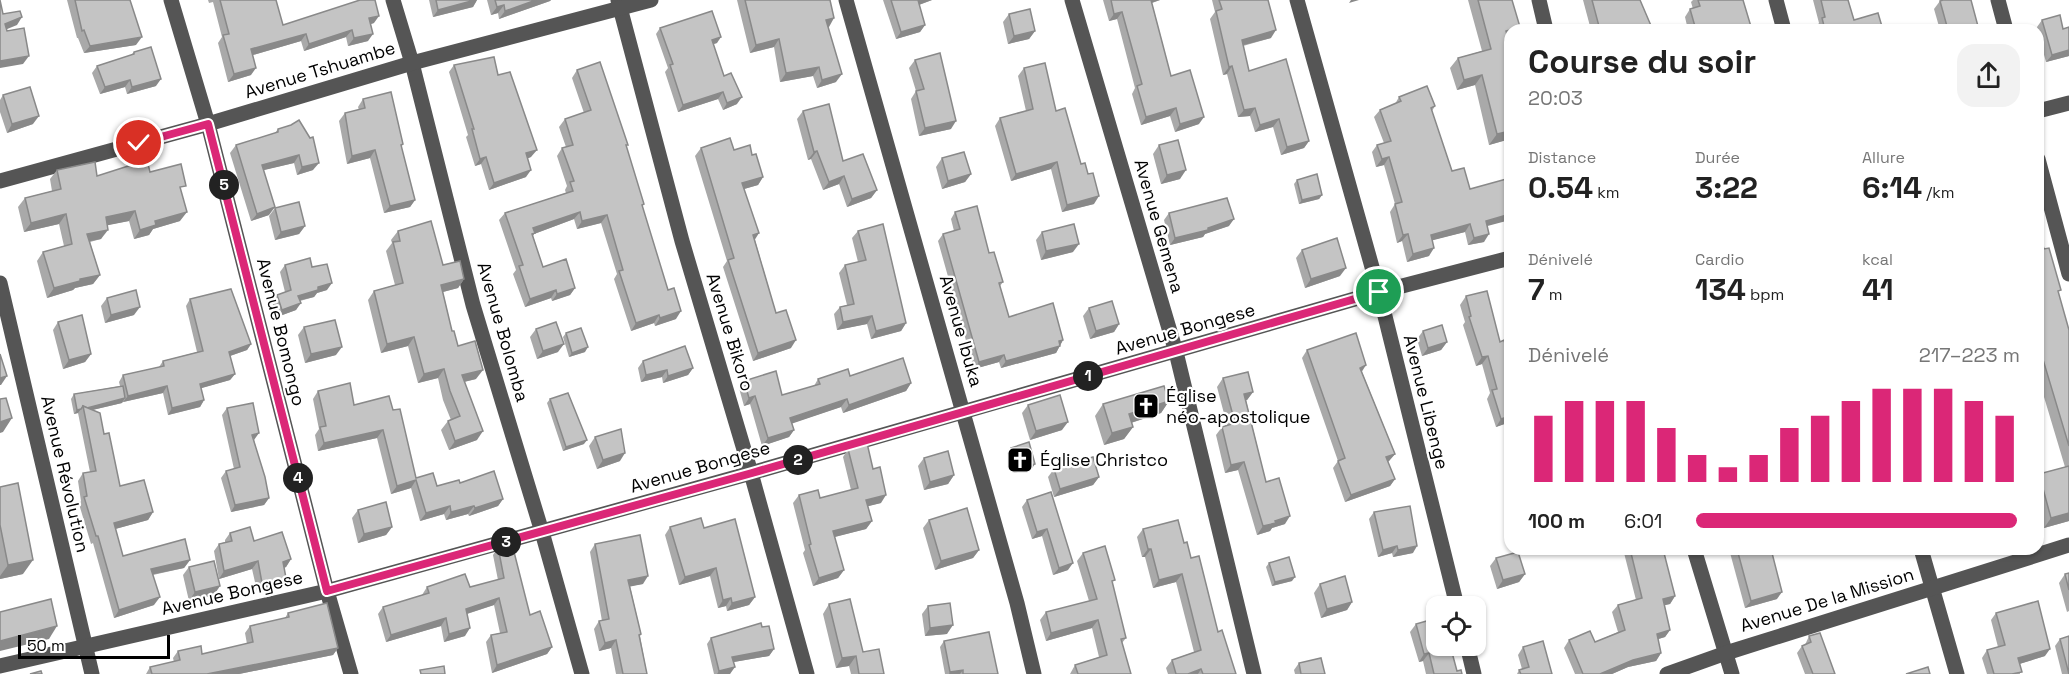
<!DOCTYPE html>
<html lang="fr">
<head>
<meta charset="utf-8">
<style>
  :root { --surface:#fff; --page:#f2f2f2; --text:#222; --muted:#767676; --accent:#db2777 }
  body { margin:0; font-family:"Space Grotesk",sans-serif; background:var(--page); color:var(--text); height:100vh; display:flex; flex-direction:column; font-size:22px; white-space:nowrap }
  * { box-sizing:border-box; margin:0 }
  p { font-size:20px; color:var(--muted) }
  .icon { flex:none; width:33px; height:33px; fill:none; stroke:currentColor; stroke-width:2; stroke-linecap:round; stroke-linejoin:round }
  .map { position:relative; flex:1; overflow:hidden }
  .drawer { position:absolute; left:1504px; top:24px; width:540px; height:531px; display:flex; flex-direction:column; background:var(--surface); border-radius:18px; box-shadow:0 2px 4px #0004 }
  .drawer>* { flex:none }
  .buttons { position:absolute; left:1426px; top:596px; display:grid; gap:12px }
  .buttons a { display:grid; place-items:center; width:60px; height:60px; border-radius:12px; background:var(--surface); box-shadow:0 2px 4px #0004; font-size:30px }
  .scale { position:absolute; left:18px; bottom:15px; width:152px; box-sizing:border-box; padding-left:6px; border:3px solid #000; border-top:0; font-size:16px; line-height:21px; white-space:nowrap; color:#000; -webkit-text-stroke:4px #fff; paint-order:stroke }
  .pin { position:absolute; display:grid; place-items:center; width:51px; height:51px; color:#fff; margin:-26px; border:3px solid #fff; border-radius:50%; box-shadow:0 2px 6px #0007 }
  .km { position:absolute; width:30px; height:30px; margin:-15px; border-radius:50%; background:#222; color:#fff; font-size:16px; line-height:30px; text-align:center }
  .round { display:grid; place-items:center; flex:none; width:63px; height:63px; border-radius:18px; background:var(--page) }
  .headline { display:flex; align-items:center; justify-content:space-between; height:102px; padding:0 24px }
  h1 { font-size:33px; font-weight:600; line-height:45px }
  .stats { display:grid; grid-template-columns:repeat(3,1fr); gap:9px; height:102px; padding:6px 24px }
  .stats div { display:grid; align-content:center }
  .stats b { font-size:30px; font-weight:600 }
  .stats small { font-size:16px; font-weight:400 }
  .stats p { font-size:16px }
  .chart { height:168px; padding:12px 24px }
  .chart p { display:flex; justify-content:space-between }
  .chart svg { width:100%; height:108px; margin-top:6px; stroke:var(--accent); stroke-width:6 }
  ul { padding:0 24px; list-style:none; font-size:20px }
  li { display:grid; grid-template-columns:96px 72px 1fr; align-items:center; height:45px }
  li i { height:15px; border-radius:8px; background:var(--accent) }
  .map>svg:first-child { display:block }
</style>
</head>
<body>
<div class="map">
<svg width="2069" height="674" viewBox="0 0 2069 674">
  <rect width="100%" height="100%" fill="#fff"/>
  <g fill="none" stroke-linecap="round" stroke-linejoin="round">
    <g stroke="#555" stroke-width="15">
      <polyline points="171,0 208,124 327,591 351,674"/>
      <polyline points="393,0 412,63 473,305 542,532 582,674"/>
      <polyline points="618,0 682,241 751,473 807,674"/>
      <polyline points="846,0 1017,603 1034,674"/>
      <polyline points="1072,0 1176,352 1254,674"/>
      <polyline points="1297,0 1379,292 1457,606"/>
      <polyline points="1539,0 1546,30"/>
      <polyline points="1776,0 1784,30"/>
      <polyline points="1998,0 2006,30"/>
      <polyline points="2038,111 2069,103"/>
      <polyline points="2038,159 2069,274"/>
      <polyline points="0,181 208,124 412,63 651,0"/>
      <polyline points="0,283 92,674"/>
      <polyline points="1694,549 1732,674"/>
      <polyline points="1921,549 1957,674"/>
      <polyline points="1467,645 1474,674"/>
      <polyline points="0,666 327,591 751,473 1379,292 1510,258"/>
      <polyline points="1667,674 1726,653 2069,545"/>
    </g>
  </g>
  <g fill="#a9a9a9">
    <polygon points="67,0 130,0 136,45 84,53 78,38 77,38"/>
    <polygon points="208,0 276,0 283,25 374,23 371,24 368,41 348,46 346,37 304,51 301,41 253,55 251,75 228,82 218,43 222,37 213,2 209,3"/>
    <polygon points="429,0 477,0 473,7 433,17"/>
    <polygon points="487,0 551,0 550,1 499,19 498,13 491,15"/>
    <polygon points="737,0 830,0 828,27 836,82 817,88 813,76 780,82 774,47 750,53"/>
    <polygon points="883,0 932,0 919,5 925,25 920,32 896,39"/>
    <polygon points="1103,0 1160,0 1152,3 1171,76 1199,124 1175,132 1170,116 1141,125 1132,94 1135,88 1117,19 1109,21"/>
    <polygon points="1212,0 1268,0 1271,38 1243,46 1249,71 1309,141 1304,148 1281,155 1273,127 1255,132 1250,116 1238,117 1227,74 1223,75 1210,19 1215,12"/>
    <polygon points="1468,0 1512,0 1510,38 1508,39 1510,46 1510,139 1489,145 1475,85 1457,90 1450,68 1458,58 1482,51"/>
    <polygon points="1583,0 1640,0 1652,28 1650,30 1591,30"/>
    <polygon points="1693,0 1743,0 1752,30 1688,30 1685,17 1690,9 1693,9 1691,2"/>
    <polygon points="1813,0 1848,0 1854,20 1883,30 1818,30 1817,26 1819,23"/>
    <polygon points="1940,1 1979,30 1940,30 1934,9"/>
    <polygon points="1009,14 1035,31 1029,39 1008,44 1003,22"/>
    <polygon points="2042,20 2063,29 2069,56 2046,62 2038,33 2038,30 2037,27"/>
    <polygon points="660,28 717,43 713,44 724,76 737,104 723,110 718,99 678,112 665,72 668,68 656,34"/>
    <polygon points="134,52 156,86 127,94 125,87 100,94 92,73 97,66 131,55"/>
    <polygon points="915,60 951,129 919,136 911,99 916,91 909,68"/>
    <polygon points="454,65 498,75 531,157 528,158 526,177 489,190 481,164 475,166 466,137 468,135 449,72"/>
    <polygon points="1024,68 1056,111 1081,164 1088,174 1094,204 1062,212 1051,169 1011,181 995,126 1000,118 1026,111 1018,76"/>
    <polygon points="577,70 626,147 642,206 676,319 655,326 654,323 631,331 614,279 617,274 601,223 577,229 574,219 534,234 533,236 543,267 575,288 570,295 552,301 551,298 525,307 513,274 516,270 499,220 505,213 566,193 565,190 567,186 557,156 562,148 566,147 559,127 565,119 584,113 572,78"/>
    <polygon points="3,95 33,124 7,133 0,112 0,100"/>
    <polygon points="1399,97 1435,106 1432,111 1452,171 1470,189 1487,226 1484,242 1468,245 1465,232 1432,240 1429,256 1407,262 1402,241 1397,243 1390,212 1395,204 1384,165 1376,167 1372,152 1377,145 1384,143 1374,117 1380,110 1395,104"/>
    <polygon points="363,99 403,144 401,147 415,200 410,207 384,213 370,158 347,164 339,121 345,113 359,110 358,107"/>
    <polygon points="803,111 843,161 877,190 871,198 847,207 839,184 823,190 811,159 808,160 797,119"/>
    <polygon points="278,129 313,170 297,175 294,163 263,170 269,215 251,221 230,153 236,145 275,133"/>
    <polygon points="1159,145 1180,179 1161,184 1153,154"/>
    <polygon points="701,148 734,150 752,155 763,177 758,185 744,189 755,240 776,313 791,348 753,361 723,267 727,261 695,156"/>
    <polygon points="942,158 971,174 965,182 942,189 936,167"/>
    <polygon points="57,170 97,176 150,172 181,192 180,221 153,229 149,235 134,239 129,221 107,225 101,239 90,242 100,275 93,284 75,288 73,290 47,298 37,261 43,252 64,246 59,224 24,232 18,207 25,198 52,191 50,179"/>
    <polygon points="1297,180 1322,195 1319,199 1299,204 1294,184"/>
    <polygon points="275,208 305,226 299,234 275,240 269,216"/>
    <polygon points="955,212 989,253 1003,282 1000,286 1009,317 1063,340 1056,353 1001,368 999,362 974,369 938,241 943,234 954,231 951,219"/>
    <polygon points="1169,213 1229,226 1205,234 1203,237 1170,245 1164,220"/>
    <polygon points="2038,228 2069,330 2069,521 2044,528 2038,508 2038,476 2039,474 2065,467 2038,377"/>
    <polygon points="398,231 443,265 464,279 458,288 443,292 452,331 458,346 476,379 464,382 477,440 449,450 441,430 448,421 451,420 443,400 438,378 418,383 408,346 381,353 368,300 374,291 395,285 386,251 392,243 391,240"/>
    <polygon points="858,231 906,323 901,331 871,339 867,324 837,330 834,314 840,307 847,305 839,273 845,265 858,262 852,238"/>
    <polygon points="1042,232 1073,252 1041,260 1036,240"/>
    <polygon points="1302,250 1340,276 1305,288 1296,258"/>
    <polygon points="285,265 312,267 327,290 317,293 314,297 300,301 296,310 277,317 272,302 277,295 285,292 280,272"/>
    <polygon points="1466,296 1509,376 1510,422 1496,427 1487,399 1490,393 1482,364 1476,366 1463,325 1465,322 1460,305"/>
    <polygon points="107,298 134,315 105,323 101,306"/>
    <polygon points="190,299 251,344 247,350 230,356 235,374 230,380 201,388 204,400 200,407 168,415 163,393 123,402 123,401 122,403 92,410 104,434 120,486 153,512 148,520 115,529 123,556 190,560 184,568 153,575 154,605 114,618 93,543 91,544 79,504 81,501 78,481 83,473 90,472 78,413 74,414 71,399 74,394 120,386 119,382 123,375 159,367 163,361 197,352 186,306"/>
    <polygon points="1089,308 1119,324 1114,332 1090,339 1083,316"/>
    <polygon points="58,322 91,354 85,362 63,369 53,330"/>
    <polygon points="304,327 336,355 305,363 298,335"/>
    <polygon points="536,329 558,352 537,359 530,337"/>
    <polygon points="1423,331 1447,342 1441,350 1422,356 1417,339"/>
    <polygon points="566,333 585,352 569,357 563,337"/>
    <polygon points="1307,350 1362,372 1395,454 1388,462 1395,479 1390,486 1345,502 1333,468 1338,461 1302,358"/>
    <polygon points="643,361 693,368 688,375 663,383 662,377 641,382 638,368"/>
    <polygon points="850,376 911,383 906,391 843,413 841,407 792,423 794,430 789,437 762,446 750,404 744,406 739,388 744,381 782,395 814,386 818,379"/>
    <polygon points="1223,378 1253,392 1247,400 1246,400 1266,482 1285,524 1272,528 1270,531 1257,535 1238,470 1225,473 1216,435 1222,427 1227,425 1217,387"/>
    <polygon points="318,391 354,405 393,410 416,478 437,486 460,483 503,499 498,506 469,516 468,514 446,520 444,514 420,521 411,488 391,494 377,438 318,451 315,435 319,429 313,399"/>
    <polygon points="550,399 584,444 563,451 547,403"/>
    <polygon points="1169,401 1161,413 1131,423 1133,427 1124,439 1104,445 1095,416 1103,404"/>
    <polygon points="1028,405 1062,430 1030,440 1022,413"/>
    <polygon points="227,408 254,440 269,498 264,505 231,512 221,478 226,471 234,469 222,415"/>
    <polygon points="595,437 620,461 597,469 589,446"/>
    <polygon points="1011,448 1035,464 1032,468 1014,473 1008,452"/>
    <polygon points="848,449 881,503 868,506 872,521 866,529 834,537 844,570 838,578 813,586 803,553 805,550 793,503 799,495 820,498 851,490 843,457"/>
    <polygon points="924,458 954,475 948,484 924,490 918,466"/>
    <polygon points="1054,469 1099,477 1093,485 1054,497 1048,477"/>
    <polygon points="0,487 23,574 0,579"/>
    <polygon points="1051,492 1068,570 1053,575 1042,536 1032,539 1022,507 1027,500"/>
    <polygon points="358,510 392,527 386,535 358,543 352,518"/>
    <polygon points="1374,512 1413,553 1393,557 1392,553 1378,557 1369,519"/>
    <polygon points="929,520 979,550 973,558 935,570 923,528"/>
    <polygon points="670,527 704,528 755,597 749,605 727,611 726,606 718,608 710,576 679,585 665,535"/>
    <polygon points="1143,529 1184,543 1191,558 1218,632 1236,674 1168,674 1166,668 1172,660 1194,652 1176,582 1153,588 1145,557 1142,557 1137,537"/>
    <polygon points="230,533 254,541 291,559 286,567 284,568 286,578 281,586 257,591 252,569 219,579 214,551 219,544 225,542 225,540"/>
    <polygon points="595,544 643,584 630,586 641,634 640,636 647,674 616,674 611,648 599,651 594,629 599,621 602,621 590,552"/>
    <polygon points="498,547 530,615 552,647 547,654 492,673 486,642 491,635 500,633 494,605 467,614 465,636 444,642 441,626 386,642 378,614 383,607 422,595 427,587 470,587 498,580 493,555"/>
    <polygon points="1623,549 1663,549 1675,596 1670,604 1664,605 1670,630 1665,637 1658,639 1661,653 1656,661 1628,667 1612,674 1575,674 1564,648 1569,640 1595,642 1618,632 1612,612 1618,605 1636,600"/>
    <polygon points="1729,549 1771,549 1777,599 1745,608"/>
    <polygon points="1873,549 1894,549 1875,555"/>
    <polygon points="1083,553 1112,584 1126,638 1122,643 1131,674 1070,674 1075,665 1099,657 1092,628 1046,641 1040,620 1046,612 1089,601 1077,561"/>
    <polygon points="1496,558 1525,574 1519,582 1497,589 1490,566"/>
    <polygon points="1269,563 1292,581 1272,586 1266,567"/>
    <polygon points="189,567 214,595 189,601 183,575"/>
    <polygon points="2069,573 2069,611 2067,612 2059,583 2065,574"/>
    <polygon points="1320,584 1352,602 1347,610 1321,618 1314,593"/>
    <polygon points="829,604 863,652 884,674 851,674 849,666 836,668 823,614"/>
    <polygon points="928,606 947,634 925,636 922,614"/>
    <polygon points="288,613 338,648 333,655 239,674 146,674 150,667 174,662 173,658 178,651 202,654 247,644 245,633 250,626 285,618"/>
    <polygon points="1996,613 2045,656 2019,664 2020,674 1987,674 1982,658 1987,650 1998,647 1991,620"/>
    <polygon points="1416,624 1457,671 1462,674 1426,674 1423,661 1419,662 1410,632"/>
    <polygon points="762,627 774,649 769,656 734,662 730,674 714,674 707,644 711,638"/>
    <polygon points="1809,636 1835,674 1805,674 1797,653 1802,646 1805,645"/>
    <polygon points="2060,639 2069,674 2062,674 2055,646"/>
    <polygon points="944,641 998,674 945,674 940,647"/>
    <polygon points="1523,647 1552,674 1517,674 1519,670 1522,669 1518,655"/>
    <polygon points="1299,663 1325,674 1295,674 1294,670"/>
  </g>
  <g fill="#898989">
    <polygon points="475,0 477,0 473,7 433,17 438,10"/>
    <polygon points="536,0 551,0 550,1 499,19 505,11"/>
    <polygon points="917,0 932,0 913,7"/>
    <polygon points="1148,0 1160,0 1145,5"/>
    <polygon points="1351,0 1359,0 1349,3"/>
    <polygon points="504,5 498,13 491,15 497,7"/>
    <polygon points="1122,12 1117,19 1109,21 1114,14"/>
    <polygon points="379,16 374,23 364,26 369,18"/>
    <polygon points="22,17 17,25 0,32 5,24"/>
    <polygon points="834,18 829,27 821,29 826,20"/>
    <polygon points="925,25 920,32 896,39 901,32"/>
    <polygon points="1520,27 1517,30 1510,30 1510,38 1499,41 1506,31"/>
    <polygon points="352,30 346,37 304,51 309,44"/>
    <polygon points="1276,30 1271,38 1236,47 1242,40"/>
    <polygon points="1035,31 1029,39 1008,44 1014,36"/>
    <polygon points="306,34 301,41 246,57 251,49"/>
    <polygon points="373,34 368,41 348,46 354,38"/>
    <polygon points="142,37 136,45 84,53 90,46"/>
    <polygon points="721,37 717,43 707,46 712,40"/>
    <polygon points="779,39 774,47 750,53 756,45"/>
    <polygon points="2069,50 2069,56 2046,62 2052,55"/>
    <polygon points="29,56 23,64 0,68 0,61"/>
    <polygon points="1232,66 1227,74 1223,75 1229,67"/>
    <polygon points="819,67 813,76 780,82 786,73"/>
    <polygon points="256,68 251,75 228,82 234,74"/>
    <polygon points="842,74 836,82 817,88 822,80"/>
    <polygon points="1482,75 1475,85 1457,90 1464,80"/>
    <polygon points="161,79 156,86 127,94 132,87"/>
    <polygon points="130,80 125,87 100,94 105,87"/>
    <polygon points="723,92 718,99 678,112 683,105"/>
    <polygon points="742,97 737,104 723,110 727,103"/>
    <polygon points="1176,108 1170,116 1141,125 1146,117"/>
    <polygon points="1255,108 1250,116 1238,117 1244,110"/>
    <polygon points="39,116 33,124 7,133 12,124"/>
    <polygon points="1204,117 1199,124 1175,132 1180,124"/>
    <polygon points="1279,119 1273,127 1255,132 1260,125"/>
    <polygon points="956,121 951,129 919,136 925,128"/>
    <polygon points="1510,131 1510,139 1489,145 1497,134"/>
    <polygon points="1309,141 1304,148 1281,155 1287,147"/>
    <polygon points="375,150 370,158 347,164 352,156"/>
    <polygon points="537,150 531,157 521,161 526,153"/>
    <polygon points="817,151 811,159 808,160 814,152"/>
    <polygon points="299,155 294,163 256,172 262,165"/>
    <polygon points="486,157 481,164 475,166 480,159"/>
    <polygon points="1389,157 1384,165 1376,167 1382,159"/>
    <polygon points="1057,162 1051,169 1011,181 1016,174"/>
    <polygon points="319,163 313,170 297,175 302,167"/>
    <polygon points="531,170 526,177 489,190 494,183"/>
    <polygon points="1186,170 1180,179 1161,184 1167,175"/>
    <polygon points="971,174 965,182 942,189 948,181"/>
    <polygon points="844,176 839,184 823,190 829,182"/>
    <polygon points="763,177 758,185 737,191 742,183"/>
    <polygon points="877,190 871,198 847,207 852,199"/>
    <polygon points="1322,195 1319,199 1299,204 1302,200"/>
    <polygon points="1099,196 1094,204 1062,212 1067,205"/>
    <polygon points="415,200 410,207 384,213 390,206"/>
    <polygon points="275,207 269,215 251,221 257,214"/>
    <polygon points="135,211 129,221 99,227 106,217"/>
    <polygon points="187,212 180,221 153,229 149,235 134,239 140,230 155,221"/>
    <polygon points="580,212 574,219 534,234 529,240 533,228"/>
    <polygon points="66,214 59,224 24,232 31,223"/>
    <polygon points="1510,214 1510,220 1480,228 1486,221"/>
    <polygon points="607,215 601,223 577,229 582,221"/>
    <polygon points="1234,219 1229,226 1205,234 1203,237 1170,245 1175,238"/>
    <polygon points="1470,224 1465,232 1426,242 1431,235"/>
    <polygon points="305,226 299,234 275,240 281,232"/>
    <polygon points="108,230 101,239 81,243 87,234"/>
    <polygon points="759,233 754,241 753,235"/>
    <polygon points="1408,234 1402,241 1397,243 1403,235"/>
    <polygon points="1489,234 1484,242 1468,245 1474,238"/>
    <polygon points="1079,244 1073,252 1041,260 1046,251"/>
    <polygon points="1434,248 1429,256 1407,262 1413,254"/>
    <polygon points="1346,268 1340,276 1305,288 1311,279"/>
    <polygon points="100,275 93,284 75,288 73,290 47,298 54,288 80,279"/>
    <polygon points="464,279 458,288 435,294 441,285"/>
    <polygon points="332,283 327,290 317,293 314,297 293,302 298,296 318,287"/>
    <polygon points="575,288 570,295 552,301 557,294"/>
    <polygon points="556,290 551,298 525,307 530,299"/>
    <polygon points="301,303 296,310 277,317 282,310"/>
    <polygon points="140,307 134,315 105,323 111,315"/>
    <polygon points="681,311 676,319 655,326 660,318"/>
    <polygon points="659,315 654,323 631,331 636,323"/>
    <polygon points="872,316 867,324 837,330 843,322"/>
    <polygon points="906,323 901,331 871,339 876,331"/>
    <polygon points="1119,324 1114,332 1090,339 1096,331"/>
    <polygon points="414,337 408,346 381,353 387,344"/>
    <polygon points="796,340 791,348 753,361 758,353"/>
    <polygon points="1063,340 1056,353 1001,368 1006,361"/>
    <polygon points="1447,342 1441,350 1422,356 1428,348"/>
    <polygon points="251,344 247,350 224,358 229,352"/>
    <polygon points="564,344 558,352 537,359 543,351"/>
    <polygon points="342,347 336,355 305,363 311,354"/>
    <polygon points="588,347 585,352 569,357 572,353"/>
    <polygon points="91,354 85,362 63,369 69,360"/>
    <polygon points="1004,355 999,362 974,369 979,362"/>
    <polygon points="1488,356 1482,364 1476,366 1482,357"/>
    <polygon points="1366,365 1361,373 1360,368"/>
    <polygon points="693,368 688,375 663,383 668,376"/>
    <polygon points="444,369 438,378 418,383 424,374"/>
    <polygon points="483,370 476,379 455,384 462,375"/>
    <polygon points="667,370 662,377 641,382 646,375"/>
    <polygon points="235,374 230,380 195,390 200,384"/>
    <polygon points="7,376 1,385 0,385 0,378"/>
    <polygon points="911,383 906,391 843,413 849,405"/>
    <polygon points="167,386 163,393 123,402 128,396"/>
    <polygon points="1253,392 1247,400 1238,402 1244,394"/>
    <polygon points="755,396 750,404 744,406 749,398"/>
    <polygon points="125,398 122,403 84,412 84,408"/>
    <polygon points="847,399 841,407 785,426 790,418"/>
    <polygon points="204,400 200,407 168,415 172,408"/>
    <polygon points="1169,401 1161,413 1121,426 1129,414"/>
    <polygon points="81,409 78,413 74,414 77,410"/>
    <polygon points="1510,416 1510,422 1496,427 1501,419"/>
    <polygon points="12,418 3,432 0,433 0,422"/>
    <polygon points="1068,422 1062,430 1030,440 1036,431"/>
    <polygon points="1133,427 1124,439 1104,445 1112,433"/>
    <polygon points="383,430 377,438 318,451 324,443"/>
    <polygon points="794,430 789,437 762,446 768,438"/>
    <polygon points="483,431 477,440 449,450 455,441"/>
    <polygon points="259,433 254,440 252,435"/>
    <polygon points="587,440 584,444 563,451 566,447"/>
    <polygon points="625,453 620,461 597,469 603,460"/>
    <polygon points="1395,454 1389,461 1381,464 1386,457"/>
    <polygon points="1244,462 1238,470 1225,473 1231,465"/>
    <polygon points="1035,464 1032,468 1014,473 1017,469"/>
    <polygon points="954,475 948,484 924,490 930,482"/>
    <polygon points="1099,477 1093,485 1054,497 1060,489"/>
    <polygon points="1395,479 1390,486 1345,502 1351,495"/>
    <polygon points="416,480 411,488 391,494 397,486"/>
    <polygon points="886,495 881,503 861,508 866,500"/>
    <polygon points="269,498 264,505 231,512 235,505"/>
    <polygon points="503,499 498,506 469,516 475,508"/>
    <polygon points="450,506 444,514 420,521 426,513"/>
    <polygon points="474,506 468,514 446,520 451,512"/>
    <polygon points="2069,511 2069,521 2044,528 2051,518"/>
    <polygon points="153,512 148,520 108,531 114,523"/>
    <polygon points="1290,516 1285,524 1272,528 1270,531 1257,535 1263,526 1275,521"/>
    <polygon points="872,521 866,529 827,539 833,531"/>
    <polygon points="392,527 386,535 358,543 364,534"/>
    <polygon points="1047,529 1042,536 1032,539 1037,532"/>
    <polygon points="1397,546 1392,553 1378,557 1383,550"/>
    <polygon points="1417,546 1413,553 1393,557 1398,550"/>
    <polygon points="1148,549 1151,549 1145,557 1142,557"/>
    <polygon points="1884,549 1894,549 1875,555 1878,551"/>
    <polygon points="979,550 973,558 935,570 941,561"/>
    <polygon points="291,559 286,567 277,570 283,562"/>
    <polygon points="33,560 23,574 0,579 0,576 8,565"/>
    <polygon points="190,560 184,568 145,576 151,569"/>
    <polygon points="258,561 252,569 219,579 224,571"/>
    <polygon points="1073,563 1068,570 1053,575 1059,568"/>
    <polygon points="716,568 710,576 679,585 685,577"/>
    <polygon points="844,570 838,578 813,586 819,578"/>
    <polygon points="1182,574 1176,582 1153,588 1159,580"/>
    <polygon points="1525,574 1519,582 1497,589 1503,580"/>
    <polygon points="648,576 643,584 623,588 628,580"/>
    <polygon points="1295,577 1292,581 1272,586 1275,582"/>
    <polygon points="286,578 281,586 257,591 262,583"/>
    <polygon points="220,586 214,595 189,601 195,592"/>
    <polygon points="1782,592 1777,599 1745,608 1751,601"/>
    <polygon points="1675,596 1670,604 1657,607 1663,599"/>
    <polygon points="160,597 154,605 114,618 119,610"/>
    <polygon points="755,597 749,605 727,611 732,603"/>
    <polygon points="499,598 494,605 460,616 466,609"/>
    <polygon points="731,598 726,606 718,608 723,600"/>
    <polygon points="1352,602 1347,610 1321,618 1327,609"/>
    <polygon points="446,618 441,626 386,642 391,635"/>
    <polygon points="1098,620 1092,628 1046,641 1051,633"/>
    <polygon points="953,625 947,634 925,636 930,628"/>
    <polygon points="57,626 49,639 0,651 0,641"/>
    <polygon points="470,628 465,636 444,642 449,634"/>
    <polygon points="1670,630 1665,637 1652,641 1657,634"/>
    <polygon points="616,640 611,648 599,651 605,643"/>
    <polygon points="552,647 547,654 492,673 497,665"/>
    <polygon points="338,648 333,655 239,674 207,674"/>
    <polygon points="774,649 769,656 728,663 732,657"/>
    <polygon points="2050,649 2045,656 2013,666 2018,658"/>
    <polygon points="1429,653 1423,661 1419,662 1424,654"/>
    <polygon points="1661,653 1656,661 1628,667 1612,674 1600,674 1633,660"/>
    <polygon points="856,656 849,666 836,668 842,658"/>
    <polygon points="735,667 730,674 717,674 719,671"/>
    <polygon points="1201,669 1198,674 1188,674"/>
    <polygon points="963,670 960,674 949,674 950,672"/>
  </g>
  <g fill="#c4c4c4" stroke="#898989" stroke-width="1.5">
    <polygon points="0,0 3,14 20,11 22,17 5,24 7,31 24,28 29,56 0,61"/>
    <polygon points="75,0 130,0 142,37 90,46 84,30 82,31"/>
    <polygon points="220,0 276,0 283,25 360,0 375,0 379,16 369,18 373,34 354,38 352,30 309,44 306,34 251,49 256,68 234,74 223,35 229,34"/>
    <polygon points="436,0 475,0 438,10"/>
    <polygon points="495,0 536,0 505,11 504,5 497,7"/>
    <polygon points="745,0 830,0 834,18 826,20 842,74 822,80 819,67 786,73 779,39 756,45"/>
    <polygon points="891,0 918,0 925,25 901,32"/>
    <polygon points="1111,0 1151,0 1171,76 1190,70 1204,117 1180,124 1176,108 1146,117 1137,86 1142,84 1122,12 1114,14"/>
    <polygon points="1219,0 1268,0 1276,30 1242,40 1249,71 1286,59 1309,141 1287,147 1279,119 1260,125 1255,108 1244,110 1232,66 1229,67 1216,11 1222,9"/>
    <polygon points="1478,0 1512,0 1520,27 1506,31 1510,47 1510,131 1497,134 1482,75 1464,80 1458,58 1491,49"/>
    <polygon points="1592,0 1640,0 1652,28 1646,30 1600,30"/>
    <polygon points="1698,0 1743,0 1752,30 1696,30 1690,9 1700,6"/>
    <polygon points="1821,0 1848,0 1854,20 1878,13 1883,30 1825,30 1822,18 1825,17"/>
    <polygon points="1943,0 1971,0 1979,30 1948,30 1940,1"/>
    <polygon points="1030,9 1035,31 1014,36 1009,14"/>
    <polygon points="712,11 721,37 712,40 724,76 731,73 742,97 727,103 723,92 683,105 670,65 673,64 660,28"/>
    <polygon points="2060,15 2063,29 2069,27 2069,50 2052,55 2042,20"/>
    <polygon points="151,47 161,79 132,87 130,80 105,87 97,66 134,54 134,52"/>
    <polygon points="940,53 956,121 925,128 916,91 924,89 915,60"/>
    <polygon points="494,57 498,75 510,72 537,150 526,153 531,170 494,183 486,157 480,159 472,129 474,129 454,65"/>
    <polygon points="600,62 628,145 626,145 644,204 642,205 668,290 674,288 681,311 660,318 659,315 636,323 619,271 623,270 607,215 582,221 580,212 533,228 535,233 532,234 543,267 566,259 575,288 557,294 556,290 530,299 519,266 523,265 505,213 573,191 570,182 574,181 562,148 573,145 565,119 591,110 577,70"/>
    <polygon points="1045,63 1056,111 1065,108 1081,164 1085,163 1088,174 1093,173 1099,196 1067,205 1057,162 1016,174 1000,118 1033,109 1024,68"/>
    <polygon points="1427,86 1435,106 1431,108 1452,171 1464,168 1470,189 1510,178 1510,214 1486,221 1489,234 1474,238 1470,224 1431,235 1434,248 1413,254 1408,234 1403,235 1395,204 1402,202 1389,157 1382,159 1377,145 1391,141 1380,110 1401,101 1399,97"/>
    <polygon points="30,87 39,116 12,124 3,95"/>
    <polygon points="391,92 403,144 401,145 415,200 390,206 375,150 352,156 345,113 365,108 363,99"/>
    <polygon points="829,104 843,161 863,154 877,190 852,199 844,176 829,182 817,151 814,152 803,111"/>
    <polygon points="299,120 310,138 313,137 319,163 302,167 299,155 262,165 275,207 257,214 236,145 278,132 278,129 291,125"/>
    <polygon points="730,138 734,150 750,145 752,155 756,154 763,177 742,183 759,233 753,235 776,313 786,310 796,340 758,353 728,260 734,258 701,148"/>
    <polygon points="1178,140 1186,170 1167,175 1159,145"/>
    <polygon points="964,152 971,174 948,181 942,158"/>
    <polygon points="147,160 150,172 181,164 186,186 180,187 187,212 155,221 156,225 140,230 135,211 106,217 108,230 87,234 100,275 80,279 80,281 54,288 43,252 72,244 66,214 31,223 25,198 61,189 57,170 95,162 97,176"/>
    <polygon points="1317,174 1322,195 1302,200 1297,180"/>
    <polygon points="1227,198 1234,219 1208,228 1208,230 1175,238 1169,213"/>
    <polygon points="299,202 305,226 281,232 275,208"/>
    <polygon points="977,206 989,253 994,252 1003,282 999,283 1009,317 1053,303 1063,340 1059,341 1060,346 1006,361 1004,355 979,362 943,234 960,229 955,212"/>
    <polygon points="431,221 443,265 460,261 464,279 441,285 452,331 454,331 458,346 475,341 483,370 462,375 483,431 455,441 448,421 460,416 450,391 444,369 424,374 414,337 387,344 374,291 403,283 393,242 400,241 398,231"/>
    <polygon points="883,224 906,323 876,331 872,316 843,322 840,307 854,304 845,265 866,260 858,231"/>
    <polygon points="1074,224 1079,244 1046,251 1042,232"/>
    <polygon points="2038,228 2044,249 2049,248 2061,290 2058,291 2069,330 2069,446 2038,343"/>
    <polygon points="1337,238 1346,268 1311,279 1302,250"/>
    <polygon points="310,258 312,267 327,264 332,283 318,287 318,290 298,296 301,303 282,310 277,295 291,290 285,265"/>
    <polygon points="231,289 251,344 229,352 235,374 200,384 204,400 172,408 167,386 128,396 123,375 164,366 163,361 203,351 190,299"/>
    <polygon points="136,290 140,307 111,315 107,298"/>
    <polygon points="1487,291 1500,342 1504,340 1510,363 1510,372 1508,373 1510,381 1510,416 1501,419 1492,390 1497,389 1488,356 1482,357 1469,317 1471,316 1466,296"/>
    <polygon points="1112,301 1119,324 1096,331 1089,308"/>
    <polygon points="82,315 91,354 69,360 58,322"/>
    <polygon points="335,320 342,347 311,354 304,327"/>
    <polygon points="556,322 564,344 543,351 536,329"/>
    <polygon points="1442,325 1447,342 1428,348 1423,331"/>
    <polygon points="581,328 588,347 572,353 566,333"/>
    <polygon points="1356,333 1366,365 1360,368 1395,454 1386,457 1395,479 1351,495 1338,461 1345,458 1307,350"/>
    <polygon points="685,346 693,368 668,376 667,370 646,375 643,361"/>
    <polygon points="0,354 7,376 0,378"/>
    <polygon points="903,358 911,383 849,405 847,399 790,418 794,430 768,438 755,396 749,398 744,381 776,371 782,395 820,384 818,379 848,369 850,376"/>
    <polygon points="1248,372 1253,392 1244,394 1266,482 1279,478 1290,516 1275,521 1276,523 1263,526 1244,462 1231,465 1222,427 1235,423 1223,378"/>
    <polygon points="350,383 354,405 389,396 393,410 400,409 416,478 433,473 437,486 459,480 460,483 494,471 503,499 475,508 474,506 451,512 450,506 426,513 416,480 397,486 383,430 324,443 320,427 326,426 318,391"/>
    <polygon points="123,386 125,398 87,408 83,406 81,409 77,410 74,394"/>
    <polygon points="1164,386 1169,401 1129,414 1133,427 1112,433 1103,404"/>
    <polygon points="568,393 587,440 566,447 550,399"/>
    <polygon points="1060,395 1068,422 1036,431 1028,405"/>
    <polygon points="6,398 12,418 0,422 0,399"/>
    <polygon points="253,403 259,433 252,435 265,477 269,498 235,505 226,471 240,467 227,408"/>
    <polygon points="83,406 100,413 104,434 109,433 120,486 144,480 153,512 114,523 123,556 185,539 190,560 151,569 160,597 119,610 98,536 96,536 84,497 87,496 83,473 96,471"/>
    <polygon points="621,429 625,453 603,460 595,437"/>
    <polygon points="1029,442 1035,464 1017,469 1011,448"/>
    <polygon points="867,443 873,469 880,467 886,495 866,500 872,521 833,531 844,570 819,578 809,545 811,544 799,495 818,490 820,498 858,488 848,449"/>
    <polygon points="948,451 954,475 930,482 924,458"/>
    <polygon points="1093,457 1099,477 1060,489 1054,469"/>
    <polygon points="2069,466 2069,513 2051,518 2039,474"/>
    <polygon points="18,483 33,560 8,565 0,525 0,487"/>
    <polygon points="1051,492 1073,563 1059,568 1047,529 1037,532 1027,500"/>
    <polygon points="386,502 392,527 364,534 358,510"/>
    <polygon points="1410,506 1417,546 1398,550 1397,546 1383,550 1374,512"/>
    <polygon points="967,508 979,550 941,561 929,520"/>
    <polygon points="701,518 704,528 735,519 755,597 732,603 731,598 723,600 716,568 685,577 670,527"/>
    <polygon points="1178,520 1184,543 1187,542 1191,558 1199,556 1218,632 1222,630 1236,674 1203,674 1201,669 1188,674 1176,674 1172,660 1201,650 1182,574 1159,580 1151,549 1148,549 1143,529"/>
    <polygon points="250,527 254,541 282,532 291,559 283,562 286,578 262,583 258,561 224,571 219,544 232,541 230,533"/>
    <polygon points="640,535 648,576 628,580 641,634 639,635 647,674 623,674 616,640 605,643 599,621 609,619 595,544"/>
    <polygon points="512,544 530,615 540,611 552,647 497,665 491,635 507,632 499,598 466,609 470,628 449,634 446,618 391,635 383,607 429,593 427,587 465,574 470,587 504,578 498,547"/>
    <polygon points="1105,546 1115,580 1112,581 1126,638 1121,639 1131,674 1078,674 1075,665 1107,655 1098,620 1051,633 1046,612 1097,599 1083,553"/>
    <polygon points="1630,549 1663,549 1675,596 1663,599 1670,630 1657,634 1661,653 1633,660 1600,674 1583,674 1569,640 1590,631 1595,642 1625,630 1618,605 1642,598"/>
    <polygon points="1737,549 1771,549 1782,592 1751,601"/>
    <polygon points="1518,552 1525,574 1503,580 1496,558"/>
    <polygon points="1289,557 1295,577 1275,582 1269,563"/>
    <polygon points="214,561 220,586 195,592 189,567"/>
    <polygon points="2069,573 2069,590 2065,574"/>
    <polygon points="1345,576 1352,602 1327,609 1320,584"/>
    <polygon points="51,599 57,626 0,641 0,612"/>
    <polygon points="850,599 863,652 879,649 884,674 859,674 856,656 842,658 829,604"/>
    <polygon points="2038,601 2050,649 2018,658 2022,672 2012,674 1994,674 1987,650 2005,645 1996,613"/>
    <polygon points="327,603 338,648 207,674 152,674 150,667 180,660 178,651 201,646 202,654 253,642 250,626 289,617 288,613"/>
    <polygon points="950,603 953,625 930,628 928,606"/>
    <polygon points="1437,618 1437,645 1450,645 1457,671 1461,670 1462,674 1434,674 1429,653 1424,654 1416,624"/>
    <polygon points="761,623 762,627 769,626 774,649 732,657 735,667 719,671 711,638"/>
    <polygon points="989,632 998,674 963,674 963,670 950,672 944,641"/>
    <polygon points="1820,633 1835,674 1813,674 1802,646 1811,642 1809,636"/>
    <polygon points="2069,636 2069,674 2060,639"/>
    <polygon points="1543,641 1552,674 1521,674 1519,670 1529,667 1523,647"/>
    <polygon points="1321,658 1325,674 1301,674 1299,663"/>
    <polygon points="444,666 445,674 421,674 420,670"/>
    <polygon points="1928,667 1930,674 1906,674"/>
    <polygon points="41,671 42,674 30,674"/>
  </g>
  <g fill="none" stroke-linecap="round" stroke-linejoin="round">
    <g stroke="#fff" stroke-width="12">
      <polyline id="route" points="139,143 208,124 327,591 752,473 1379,292"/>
    </g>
    <use href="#route" stroke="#db2777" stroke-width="8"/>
  </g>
  <defs>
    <g id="church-square" transform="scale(1.35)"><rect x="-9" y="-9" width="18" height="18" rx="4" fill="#000" stroke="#fff"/><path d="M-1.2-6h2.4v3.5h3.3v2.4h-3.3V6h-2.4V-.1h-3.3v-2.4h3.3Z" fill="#fff"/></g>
  </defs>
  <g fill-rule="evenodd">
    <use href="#church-square" x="1146" y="406"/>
    <use href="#church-square" x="1020" y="460"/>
  </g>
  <g text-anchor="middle" stroke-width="4.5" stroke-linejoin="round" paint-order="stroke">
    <g font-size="18" fill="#000" stroke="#fff">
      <text transform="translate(320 70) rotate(-17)" y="6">Avenue Tshuambe</text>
      <text transform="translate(1159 226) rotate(74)" y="6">Avenue Gemena</text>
      <text transform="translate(1185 329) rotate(-16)" y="6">Avenue Bongese</text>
      <text transform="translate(961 331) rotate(74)" y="6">Avenue Ibuka</text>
      <text transform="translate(281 332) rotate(76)" y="6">Avenue Bomongo</text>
      <text transform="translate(503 332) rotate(74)" y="6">Avenue Bolomba</text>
      <text transform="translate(730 332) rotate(73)" y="6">Avenue Bikoro</text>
      <text transform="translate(1426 402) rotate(76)" y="6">Avenue Libenge</text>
      <text transform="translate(700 467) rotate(-16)" y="6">Avenue Bongese</text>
      <text transform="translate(65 474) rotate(77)" y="6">Avenue Révolution</text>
      <text transform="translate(232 593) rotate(-13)" y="6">Avenue Bongese</text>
      <text transform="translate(1827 600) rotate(-17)" y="6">Avenue De la Mission</text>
    </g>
    <g font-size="18" fill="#000" stroke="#fff" text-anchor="start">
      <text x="1166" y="402">Église<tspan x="1166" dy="21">néo-apostolique</tspan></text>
      <text x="1040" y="466">Église Christco</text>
    </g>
  </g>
</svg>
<div class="buttons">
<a><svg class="icon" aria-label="locate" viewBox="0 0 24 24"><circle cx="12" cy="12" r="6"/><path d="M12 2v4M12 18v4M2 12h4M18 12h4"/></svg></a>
</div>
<div class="scale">50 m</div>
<div class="pin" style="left:1379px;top:292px;background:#1e9e55"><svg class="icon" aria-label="arrive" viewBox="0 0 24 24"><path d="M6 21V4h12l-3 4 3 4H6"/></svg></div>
<div class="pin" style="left:139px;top:143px;background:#d93025"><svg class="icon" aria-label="check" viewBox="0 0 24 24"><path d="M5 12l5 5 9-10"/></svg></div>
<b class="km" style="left:1088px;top:376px">1</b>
<b class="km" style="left:798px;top:460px">2</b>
<b class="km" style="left:506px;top:542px">3</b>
<b class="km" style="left:298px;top:478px">4</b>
<b class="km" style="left:224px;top:185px">5</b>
<section class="drawer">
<div class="headline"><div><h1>Course du soir</h1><p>20:03</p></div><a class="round"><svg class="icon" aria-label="share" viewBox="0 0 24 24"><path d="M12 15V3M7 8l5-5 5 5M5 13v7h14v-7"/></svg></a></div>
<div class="stats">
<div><p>Distance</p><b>0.54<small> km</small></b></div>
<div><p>Durée</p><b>3:22</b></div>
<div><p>Allure</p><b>6:14<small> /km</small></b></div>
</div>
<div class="stats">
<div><p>Dénivelé</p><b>7<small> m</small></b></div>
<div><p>Cardio</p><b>134<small> bpm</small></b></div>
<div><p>kcal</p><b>41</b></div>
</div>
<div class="chart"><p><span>Dénivelé</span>217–223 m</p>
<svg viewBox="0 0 160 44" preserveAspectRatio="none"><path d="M5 44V17M15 44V11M25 44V11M35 44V11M45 44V22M55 44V33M65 44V38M75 44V33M85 44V22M95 44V17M105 44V11M115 44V6M125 44V6M135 44V6M145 44V11M155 44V17"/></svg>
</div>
<ul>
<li><b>100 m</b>6:01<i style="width:99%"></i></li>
</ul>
</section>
</div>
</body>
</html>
